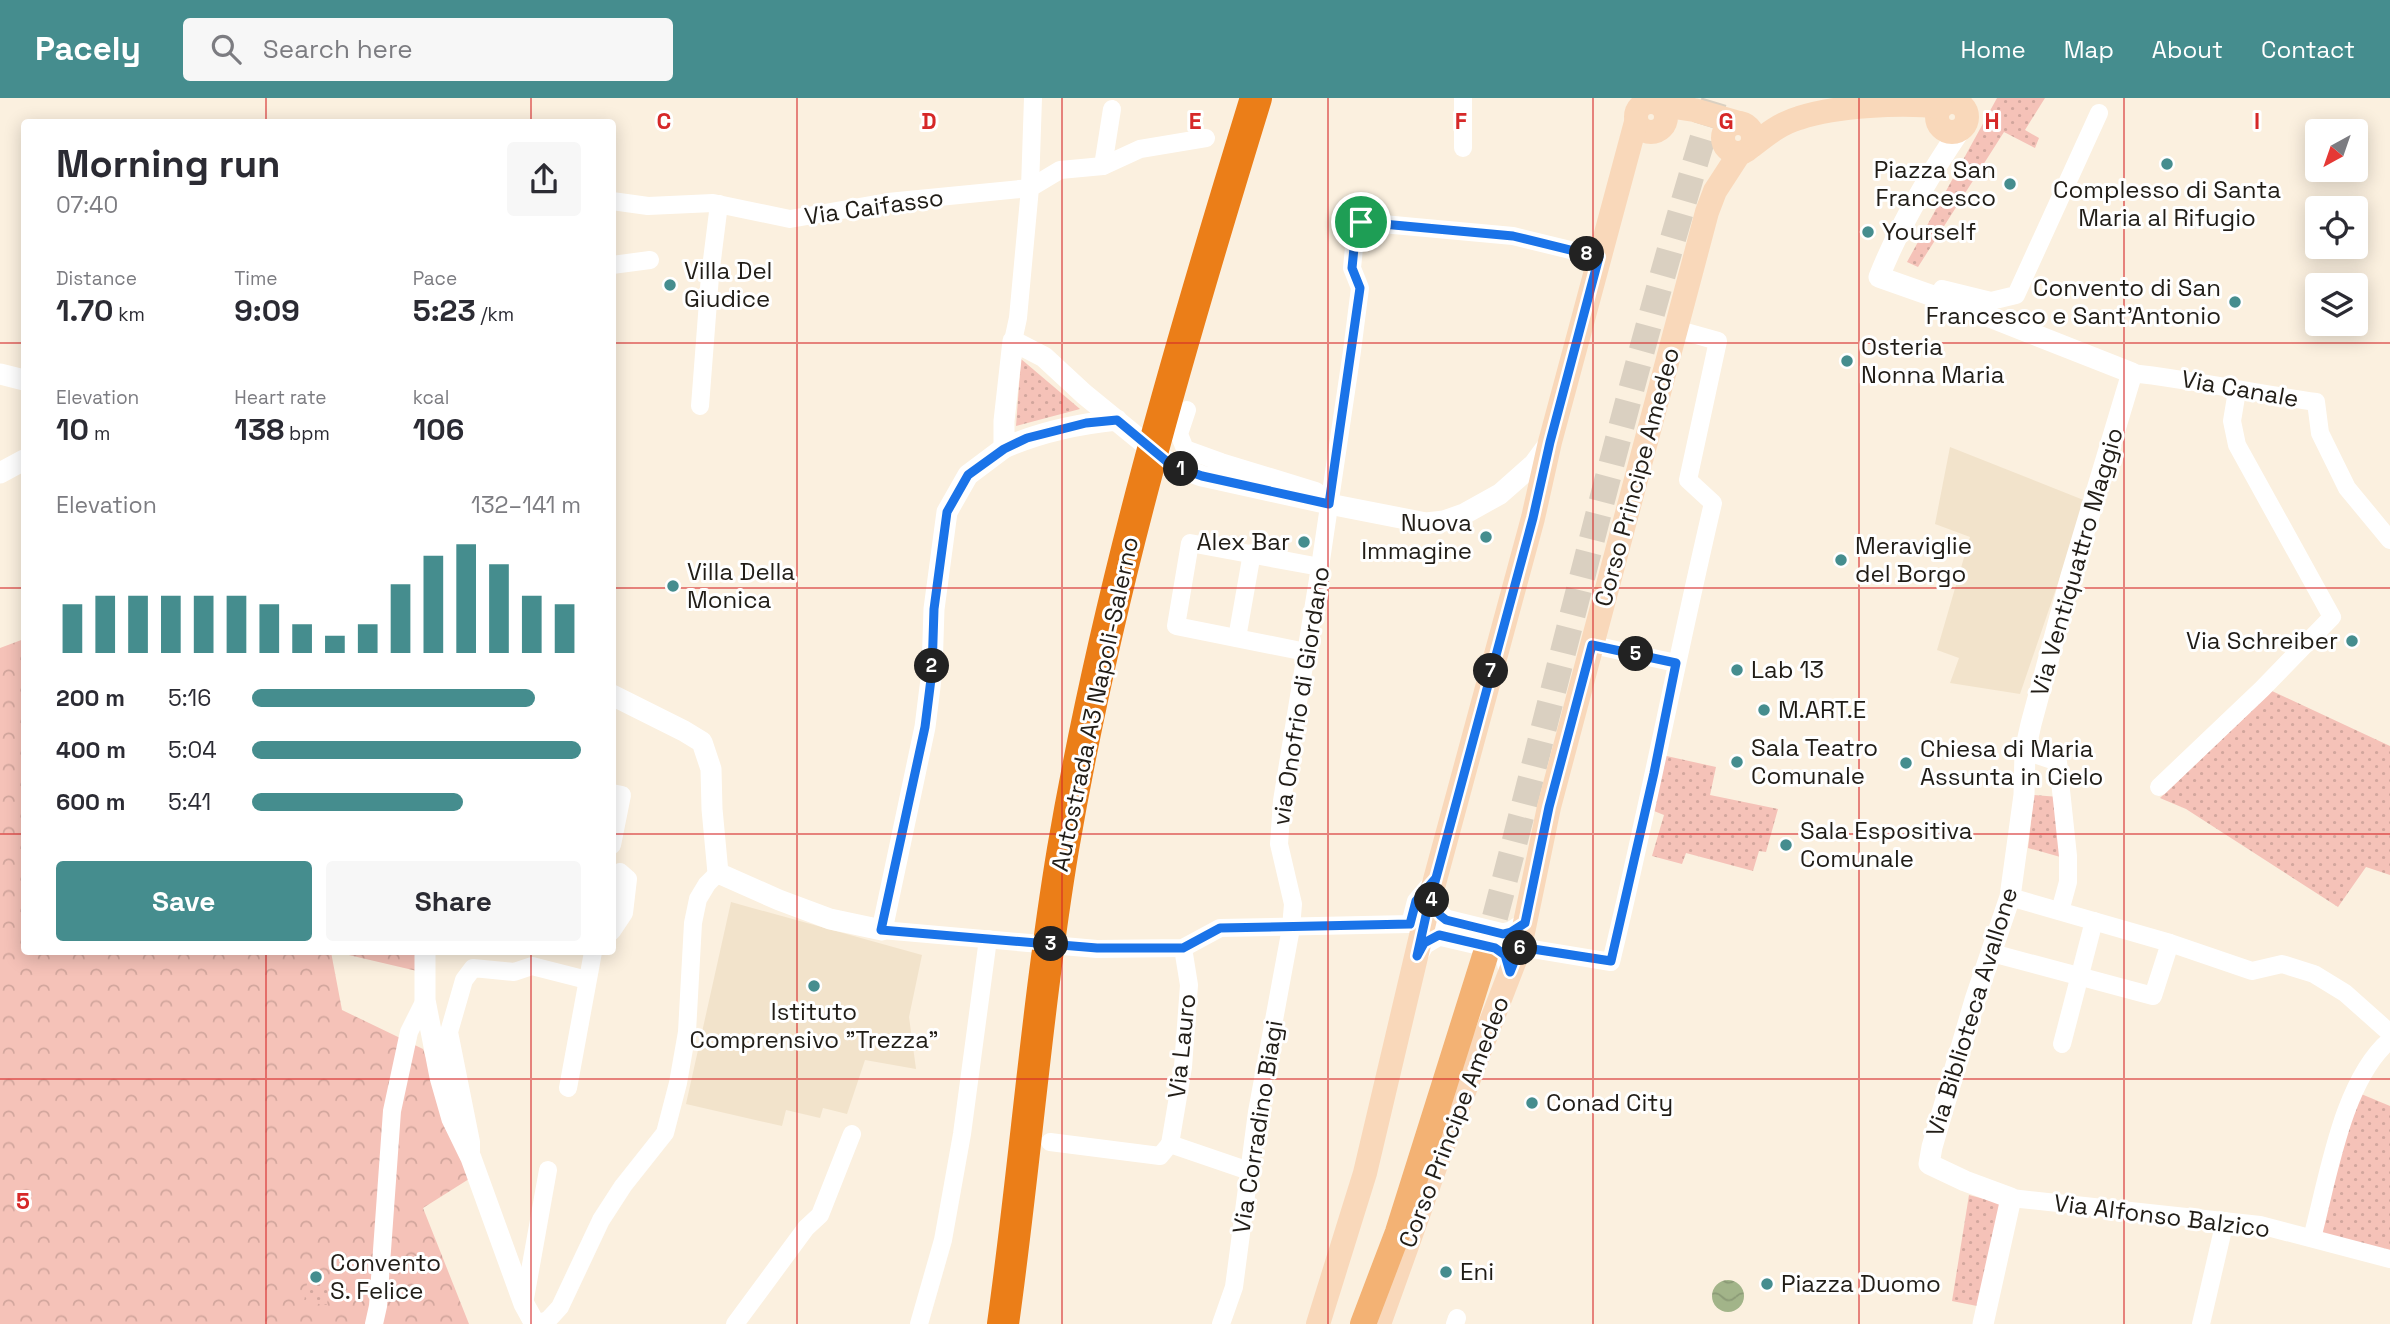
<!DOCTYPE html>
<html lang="en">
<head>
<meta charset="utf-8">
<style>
  :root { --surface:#fff; --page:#f7f7f7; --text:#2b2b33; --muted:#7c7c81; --accent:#458d8e }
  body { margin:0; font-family:"Space Grotesk",sans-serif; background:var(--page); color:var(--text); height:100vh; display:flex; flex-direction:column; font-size:26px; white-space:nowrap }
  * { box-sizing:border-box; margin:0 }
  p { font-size:23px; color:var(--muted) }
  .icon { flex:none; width:38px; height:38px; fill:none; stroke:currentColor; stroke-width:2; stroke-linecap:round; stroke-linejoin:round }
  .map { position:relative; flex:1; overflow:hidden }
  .side { position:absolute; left:21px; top:21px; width:595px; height:836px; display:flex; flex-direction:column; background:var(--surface); border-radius:7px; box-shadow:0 4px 18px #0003 }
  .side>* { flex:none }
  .needle { width:46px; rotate:220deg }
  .buttons { position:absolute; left:2305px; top:21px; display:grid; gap:14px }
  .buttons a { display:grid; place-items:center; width:63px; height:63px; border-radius:7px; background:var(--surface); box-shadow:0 4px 18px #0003; font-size:35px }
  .pin { position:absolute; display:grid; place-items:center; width:60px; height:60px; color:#fff; margin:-30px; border:4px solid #fff; border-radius:50%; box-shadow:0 2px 7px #0007 }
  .km { position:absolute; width:35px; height:35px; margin:-18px; border-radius:50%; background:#222; color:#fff; font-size:19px; line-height:35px; text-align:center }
  .round { display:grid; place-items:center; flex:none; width:74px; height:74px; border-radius:7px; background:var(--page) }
  .head { display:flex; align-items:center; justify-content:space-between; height:119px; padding:0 35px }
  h1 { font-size:38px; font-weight:700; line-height:52px }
  .figures { display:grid; grid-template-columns:repeat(3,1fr); gap:10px; height:119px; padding:7px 35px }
  .figures div { display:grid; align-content:center }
  .figures b { font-size:30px; font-weight:700 }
  .figures small { font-size:19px; font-weight:400 }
  .figures p { font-size:19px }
  .chart { height:196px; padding:14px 35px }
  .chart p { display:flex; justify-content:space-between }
  .chart svg { width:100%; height:126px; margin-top:7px; stroke:var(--accent); stroke-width:6 }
  .button { display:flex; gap:14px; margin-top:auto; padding:14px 35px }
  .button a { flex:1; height:80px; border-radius:7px; background:var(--accent); color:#fff; font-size:28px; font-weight:700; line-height:80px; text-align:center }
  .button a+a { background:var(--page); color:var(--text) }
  ul { padding:0 35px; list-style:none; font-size:23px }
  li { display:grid; grid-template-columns:112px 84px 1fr; align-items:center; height:52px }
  li i { height:18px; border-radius:9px; background:var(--accent) }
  header { display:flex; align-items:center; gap:42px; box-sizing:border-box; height:98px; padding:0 35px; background:var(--accent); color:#fff }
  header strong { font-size:33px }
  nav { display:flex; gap:38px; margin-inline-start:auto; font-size:24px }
  .search { width:490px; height:63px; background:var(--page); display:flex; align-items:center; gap:18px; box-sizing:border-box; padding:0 24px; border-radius:7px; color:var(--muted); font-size:26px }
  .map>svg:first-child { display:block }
</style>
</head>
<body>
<header>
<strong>Pacely</strong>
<div class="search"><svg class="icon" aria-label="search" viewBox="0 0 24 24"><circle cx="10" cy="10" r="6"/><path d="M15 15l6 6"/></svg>Search here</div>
<nav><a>Home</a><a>Map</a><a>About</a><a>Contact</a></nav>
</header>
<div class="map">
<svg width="2390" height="1226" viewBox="0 0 2390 1226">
  <defs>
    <pattern id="forest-crowns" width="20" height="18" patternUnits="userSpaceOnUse" patternTransform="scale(1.75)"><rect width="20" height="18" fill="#f5c2b8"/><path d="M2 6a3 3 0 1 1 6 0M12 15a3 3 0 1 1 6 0" fill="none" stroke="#d2a69d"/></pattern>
    <pattern id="park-dots" width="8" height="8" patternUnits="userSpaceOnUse" patternTransform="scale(1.75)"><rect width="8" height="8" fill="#f5c2b8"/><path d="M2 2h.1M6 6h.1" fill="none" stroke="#d2a69d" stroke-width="1.8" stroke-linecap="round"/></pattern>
    <pattern id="water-waves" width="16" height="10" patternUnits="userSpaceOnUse" patternTransform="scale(1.75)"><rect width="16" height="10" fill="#a2b489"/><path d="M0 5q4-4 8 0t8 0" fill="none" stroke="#8b9a76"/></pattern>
  </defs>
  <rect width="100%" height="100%" fill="#fbf0df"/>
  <g fill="#f2e3cb">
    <polygon points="1950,349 2086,403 2020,596 1950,585 1959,560 1937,552 1970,439 1935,426"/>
    <polygon points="731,804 922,857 909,919 916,971 865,962 847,1016 823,1010 820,1020 786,1012 782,1028 686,1006"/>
  </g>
  <g fill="url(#forest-crowns)">
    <polygon points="24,541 24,854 331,854 342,912 423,951 469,1081 423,1110 469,1226 0,1226 0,550"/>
    <polygon points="336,854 416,854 417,873"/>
  </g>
  <g fill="url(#park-dots)">
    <polygon points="1997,0 2045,0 2025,32 2039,40 2035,50 2004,34 1918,169 1907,164"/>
    <polygon points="1021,261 1080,311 1016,328"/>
    <polygon points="2272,593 2390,648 2390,777 2366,769 2338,809 2186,711 2160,700"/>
    <polygon points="1662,657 1716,669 1710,697 1778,711 1766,754 1759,753 1753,773 1686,755 1682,766 1652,758 1664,717 1654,713"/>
    <polygon points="2034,697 2059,699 2064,760 2028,750"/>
    <polygon points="2354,993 2390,1008 2390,1161 2312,1140"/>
    <polygon points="1969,1097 2003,1106 1982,1209 1952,1203"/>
    <polygon points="308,1179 330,1182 327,1207 304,1204"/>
  </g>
  <circle fill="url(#water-waves)" cx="1728" cy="1198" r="16"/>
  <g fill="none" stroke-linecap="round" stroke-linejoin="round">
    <path stroke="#dad0c1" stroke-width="26" stroke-dasharray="26 13" stroke-linecap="butt" d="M1485 857C1561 571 1627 283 1715 0"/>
    <g stroke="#fff" stroke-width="18">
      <polyline points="1463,50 1463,0"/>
      <polyline points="1103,68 1112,11"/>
      <polyline points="612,103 648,108 713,105 790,121 888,104 1030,90 1033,0"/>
      <polyline points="612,167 650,162"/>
      <polyline points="1937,200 1942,191 1991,203 2016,197 2099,15"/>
      <polyline points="1013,243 1018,220 1030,90 1060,72 1103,68 1140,51 1206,40"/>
      <path d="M2132 275C2193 282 2254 295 2316 304L2320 335 2347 390 2390 442"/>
      <polyline points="700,308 710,178 719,106"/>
      <polyline points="1187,312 1179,336 1185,351 1221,364 1316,393 1329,406"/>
      <polyline points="1237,540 1252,455"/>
      <polyline points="1593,547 1676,565"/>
      <polyline points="1306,554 1176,528 1190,445 1320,469"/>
      <polyline points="2025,653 2058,664 2068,758 2068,784 2060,813"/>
      <polyline points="2159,689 2262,591 2332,519 2237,347 2232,323 2237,293"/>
      <polyline points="612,695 622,697 612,747"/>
      <polyline points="2010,799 2170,845 2252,873 2282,866 2314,876 2345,895 2390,935"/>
      <polyline points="612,805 620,774 628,781 624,815 612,833"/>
      <polyline points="882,832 1097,851 1183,850 1220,830 1410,826 1416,803 1433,783"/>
      <path d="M1520 849 1611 864C1648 712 1677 558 1713 405L1688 382 1718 243 1675 231"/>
      <polyline points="1183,850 1189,887 1183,969 1170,1046 1249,1073"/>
      <polyline points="1992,855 2153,898 2170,845"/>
      <polyline points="2062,946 2094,823"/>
      <polyline points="568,990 593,854"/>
      <polyline points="1050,1044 1160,1058 1170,1046"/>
      <polyline points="471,1053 471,1044 449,934 464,882 473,870 514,874 532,868 587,882"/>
      <polyline points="2011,1100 2260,1127 2390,1161"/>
      <path d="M2312 1140C2328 1081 2342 983 2390 942"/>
      <polyline points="524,1206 548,1072"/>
      <polyline points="374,1226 378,1208 392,1013 409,934 425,902"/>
      <polyline points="536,1226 548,1222 560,1209 601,1122 623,1088 665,1035 678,985 687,934 693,825 698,801 707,786 718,775"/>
      <polyline points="735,1226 806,1130 820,1117 852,1036"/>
      <polyline points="919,1226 943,1142 962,1036 988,841"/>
      <polyline points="1221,1226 1234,1189 1257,1014 1291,830 1293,806 1279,746 1282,703 1320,469 1352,253 1360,190 1352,170 1356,130 1361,124 1513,138 1599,159"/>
      <polyline points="1455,1226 1457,1220"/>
      <polyline points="2201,1226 2225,1123"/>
    </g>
    <g stroke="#fff" stroke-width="21">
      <polyline points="1642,0 1642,6"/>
      <path d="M1960 32C1928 79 1900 126 1879 179L1967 210 2132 275 2071 478 2031 626 2025 653 2024 697 2010 799 1975 902 1932 1049 1929 1066 1965 1083 2011 1100 1983 1226"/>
      <polyline points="0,276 24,282"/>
      <path d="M1117 322C1078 326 1040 334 1004 350V323L1013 243 1044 259 1084 296 1171 367 1202 378 1329 406 1426 425 1444 423 1464 416 1500 396 1534 366 1548 347"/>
      <polyline points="0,375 24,362"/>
      <polyline points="612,597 684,633 702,644 711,671 712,711 718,775 779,802 830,821 882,832 925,629 932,573 934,511 947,414 968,377 1004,350"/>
      <polyline points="1432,795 1436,813 1446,822 1503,836 1511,834 1525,825"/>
      <polyline points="425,854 425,902 440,979 452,1021 471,1060 524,1206 535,1226"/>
      <polyline points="1417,858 1424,846 1439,837 1495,850 1505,857 1510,875"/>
    </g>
    <g stroke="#f9d8ba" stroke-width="24">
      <circle cx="1651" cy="19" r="15"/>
      <circle cx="1952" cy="19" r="15"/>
      <polyline points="1661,7 1694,12 1739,25"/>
      <circle cx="1738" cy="40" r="15"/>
      <path d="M1752 48C1766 37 1781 25 1799 20 1836 8 1902 4 1941 9"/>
      <polyline points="1318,1226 1365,1075 1429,804 1533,420 1550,344 1636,24"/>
      <polyline points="1379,1226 1438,1061 1520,849 1549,709 1707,114 1715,93 1739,56"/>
    </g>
    <polyline stroke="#f3b274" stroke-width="26" points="1363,1226 1398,1134 1485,858"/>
    <path stroke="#eb7e18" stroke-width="32" d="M1003 1226C1025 1068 1037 908 1063 751 1107 495 1180 247 1256 0"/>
  </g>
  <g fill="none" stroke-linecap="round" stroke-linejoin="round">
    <g stroke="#fff" stroke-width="14">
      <path id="route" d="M1361 124 1356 130 1352 170 1360 190 1329 406 1202 378 1171 367 1117 322 1086 325 1027 340 1004 351 968 377 947 414 934 511 932 573 925 629 881 832 1097 850H1183L1220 830 1410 826 1416 803 1436 780C1431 797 1430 812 1446 822L1503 836 1511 834 1525 825 1549 709 1592 547 1676 565 1654 675 1611 863 1520 849 1510 874 1505 857 1495 850 1439 837 1424 845 1417 858 1429 804C1431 796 1433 788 1436 780L1533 420 1550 344 1599 159 1513 138 1361 124"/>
    </g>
    <use href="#route" stroke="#1a73e8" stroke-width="9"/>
  </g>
  <path fill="none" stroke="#d62828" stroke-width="2" stroke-opacity="0.55" d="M266 0V24M531 0V24M797 0V1226M1062 0V1226M1328 0V1226M1593 0V1226M1859 0V1226M2124 0V1226M0 245H24M612 245H2390M0 490H24M612 490H2390M0 736H24M612 736H2390M266 854V1226M531 854V1226M0 981H2390"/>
  <g fill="#458d8e" stroke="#fff" stroke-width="2.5">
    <circle cx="2167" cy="66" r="7"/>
    <circle cx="2010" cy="86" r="7"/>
    <circle cx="1868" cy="134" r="7"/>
    <circle cx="670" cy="187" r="7"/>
    <circle cx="2235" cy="204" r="7"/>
    <circle cx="1847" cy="263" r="7"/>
    <circle cx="1486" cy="439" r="7"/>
    <circle cx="1304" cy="444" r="7"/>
    <circle cx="1841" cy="462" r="7"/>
    <circle cx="673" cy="488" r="7"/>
    <circle cx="2352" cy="543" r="7"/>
    <circle cx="1737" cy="572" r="7"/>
    <circle cx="1764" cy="612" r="7"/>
    <circle cx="1737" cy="664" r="7"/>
    <circle cx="1906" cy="665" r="7"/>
    <circle cx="1786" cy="747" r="7"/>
    <circle cx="814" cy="888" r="7"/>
    <circle cx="1532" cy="1005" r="7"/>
    <circle cx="1446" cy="1174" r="7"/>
    <circle cx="316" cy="1179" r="7"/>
    <circle cx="1767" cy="1186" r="7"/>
  </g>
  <g text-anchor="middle" stroke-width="6" stroke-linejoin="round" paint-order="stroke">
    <g font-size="24" fill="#211d17" stroke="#fff" text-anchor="start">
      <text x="1996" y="80" text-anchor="end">Piazza San<tspan x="1996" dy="28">Francesco</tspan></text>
      <text x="2167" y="100" text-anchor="middle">Complesso di Santa<tspan x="2167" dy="28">Maria al Rifugio</tspan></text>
      <text x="1882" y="142">Yourself</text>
      <text x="684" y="181">Villa Del<tspan x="684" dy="28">Giudice</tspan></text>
      <text x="2221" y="198" text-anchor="end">Convento di San<tspan x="2221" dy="28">Francesco e Sant'Antonio</tspan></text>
      <text x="1861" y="257">Osteria<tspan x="1861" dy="28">Nonna Maria</tspan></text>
      <text x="1472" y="433" text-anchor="end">Nuova<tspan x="1472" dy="28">Immagine</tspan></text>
      <text x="1290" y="452" text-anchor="end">Alex Bar</text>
      <text x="1855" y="456">Meraviglie<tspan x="1855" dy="28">del Borgo</tspan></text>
      <text x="687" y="482">Villa Della<tspan x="687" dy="28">Monica</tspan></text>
      <text x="2338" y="551" text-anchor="end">Via Schreiber</text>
      <text x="1751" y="580">Lab 13</text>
      <text x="1778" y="620">M.ART.E</text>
      <text x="1751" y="658">Sala Teatro<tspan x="1751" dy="28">Comunale</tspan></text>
      <text x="1920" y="659">Chiesa di Maria<tspan x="1920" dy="28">Assunta in Cielo</tspan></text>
      <text x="1800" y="741">Sala Espositiva<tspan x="1800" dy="28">Comunale</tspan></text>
      <text x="814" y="922" text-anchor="middle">Istituto<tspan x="814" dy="28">Comprensivo "Trezza"</tspan></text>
      <text x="1546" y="1013">Conad City</text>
      <text x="330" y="1173">Convento<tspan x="330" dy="28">S. Felice</tspan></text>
      <text x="1460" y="1182">Eni</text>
      <text x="1781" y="1194">Piazza Duomo</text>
    </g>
    <g font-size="24" fill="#211d17" stroke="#fff">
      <text transform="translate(874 109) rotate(-8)" y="8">Via Caifasso</text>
      <text transform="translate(2240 291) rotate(10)" y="8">Via Canale</text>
      <text transform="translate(1637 379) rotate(-75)" y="8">Corso Principe Amedeo</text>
      <text transform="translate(2077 464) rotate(-74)" y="8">Via Ventiquattro Maggio</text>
      <text transform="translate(1301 598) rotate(-81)" y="8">via Onofrio di Giordano</text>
      <text transform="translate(1095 606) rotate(-78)" y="8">Autostrada A3 Napoli-Salerno</text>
      <text transform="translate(1972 914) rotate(-73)" y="8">Via Biblioteca Avallone</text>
      <text transform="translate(1182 948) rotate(-84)" y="8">Via Lauro</text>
      <text transform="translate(1454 1024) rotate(-69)" y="8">Corso Principe Amedeo</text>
      <text transform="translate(1258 1029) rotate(-81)" y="8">Via Corradino Biagi</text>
      <text transform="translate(2162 1118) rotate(7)" y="8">Via Alfonso Balzico</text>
    </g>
  </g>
  <g font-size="23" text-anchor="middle" font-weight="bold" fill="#d62828" stroke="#fff" stroke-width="6" stroke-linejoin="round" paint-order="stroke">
    <text x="664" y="31">C</text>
    <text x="929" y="31">D</text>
    <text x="1195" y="31">E</text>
    <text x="1461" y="31">F</text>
    <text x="1726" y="31">G</text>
    <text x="1992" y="31">H</text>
    <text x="2257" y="31">I</text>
    <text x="23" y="1111">5</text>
  </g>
</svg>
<div class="buttons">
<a><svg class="needle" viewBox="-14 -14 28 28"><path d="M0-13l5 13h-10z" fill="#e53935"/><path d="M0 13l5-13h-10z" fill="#7c7c81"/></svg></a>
<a><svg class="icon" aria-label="locate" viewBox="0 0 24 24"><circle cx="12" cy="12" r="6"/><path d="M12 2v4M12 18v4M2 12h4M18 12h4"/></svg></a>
<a><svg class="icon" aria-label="layers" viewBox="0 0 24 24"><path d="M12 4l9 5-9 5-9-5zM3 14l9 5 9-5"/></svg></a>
</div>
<div class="pin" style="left:1361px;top:124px;background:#1e9e55"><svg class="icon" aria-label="arrive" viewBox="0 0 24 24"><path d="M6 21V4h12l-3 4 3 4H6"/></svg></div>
<b class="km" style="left:1181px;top:371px">1</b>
<b class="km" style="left:932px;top:568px">2</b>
<b class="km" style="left:1051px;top:846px">3</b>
<b class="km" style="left:1432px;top:802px">4</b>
<b class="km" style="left:1636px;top:556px">5</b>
<b class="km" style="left:1520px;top:850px">6</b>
<b class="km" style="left:1491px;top:573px">7</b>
<b class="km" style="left:1587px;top:156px">8</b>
<section class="side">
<div class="head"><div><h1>Morning run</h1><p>07:40</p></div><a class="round"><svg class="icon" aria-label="share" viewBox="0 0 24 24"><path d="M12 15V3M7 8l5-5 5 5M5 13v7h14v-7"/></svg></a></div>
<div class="figures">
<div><p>Distance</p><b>1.70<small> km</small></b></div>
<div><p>Time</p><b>9:09</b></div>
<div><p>Pace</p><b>5:23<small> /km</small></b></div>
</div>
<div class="figures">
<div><p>Elevation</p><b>10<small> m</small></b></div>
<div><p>Heart rate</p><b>138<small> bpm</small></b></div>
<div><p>kcal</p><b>106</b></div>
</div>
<div class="chart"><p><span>Elevation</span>132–141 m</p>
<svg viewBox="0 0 160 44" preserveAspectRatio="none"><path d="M5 44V27M15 44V24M25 44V24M35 44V24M45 44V24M55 44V24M65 44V27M75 44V34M85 44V38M95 44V34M105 44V20M115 44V10M125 44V6M135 44V13M145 44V24M155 44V27"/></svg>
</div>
<ul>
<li><b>200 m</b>5:16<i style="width:86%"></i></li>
<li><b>400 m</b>5:04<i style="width:100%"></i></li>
<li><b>600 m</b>5:41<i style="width:64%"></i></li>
</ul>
<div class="button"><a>Save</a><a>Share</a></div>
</section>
</div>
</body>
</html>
